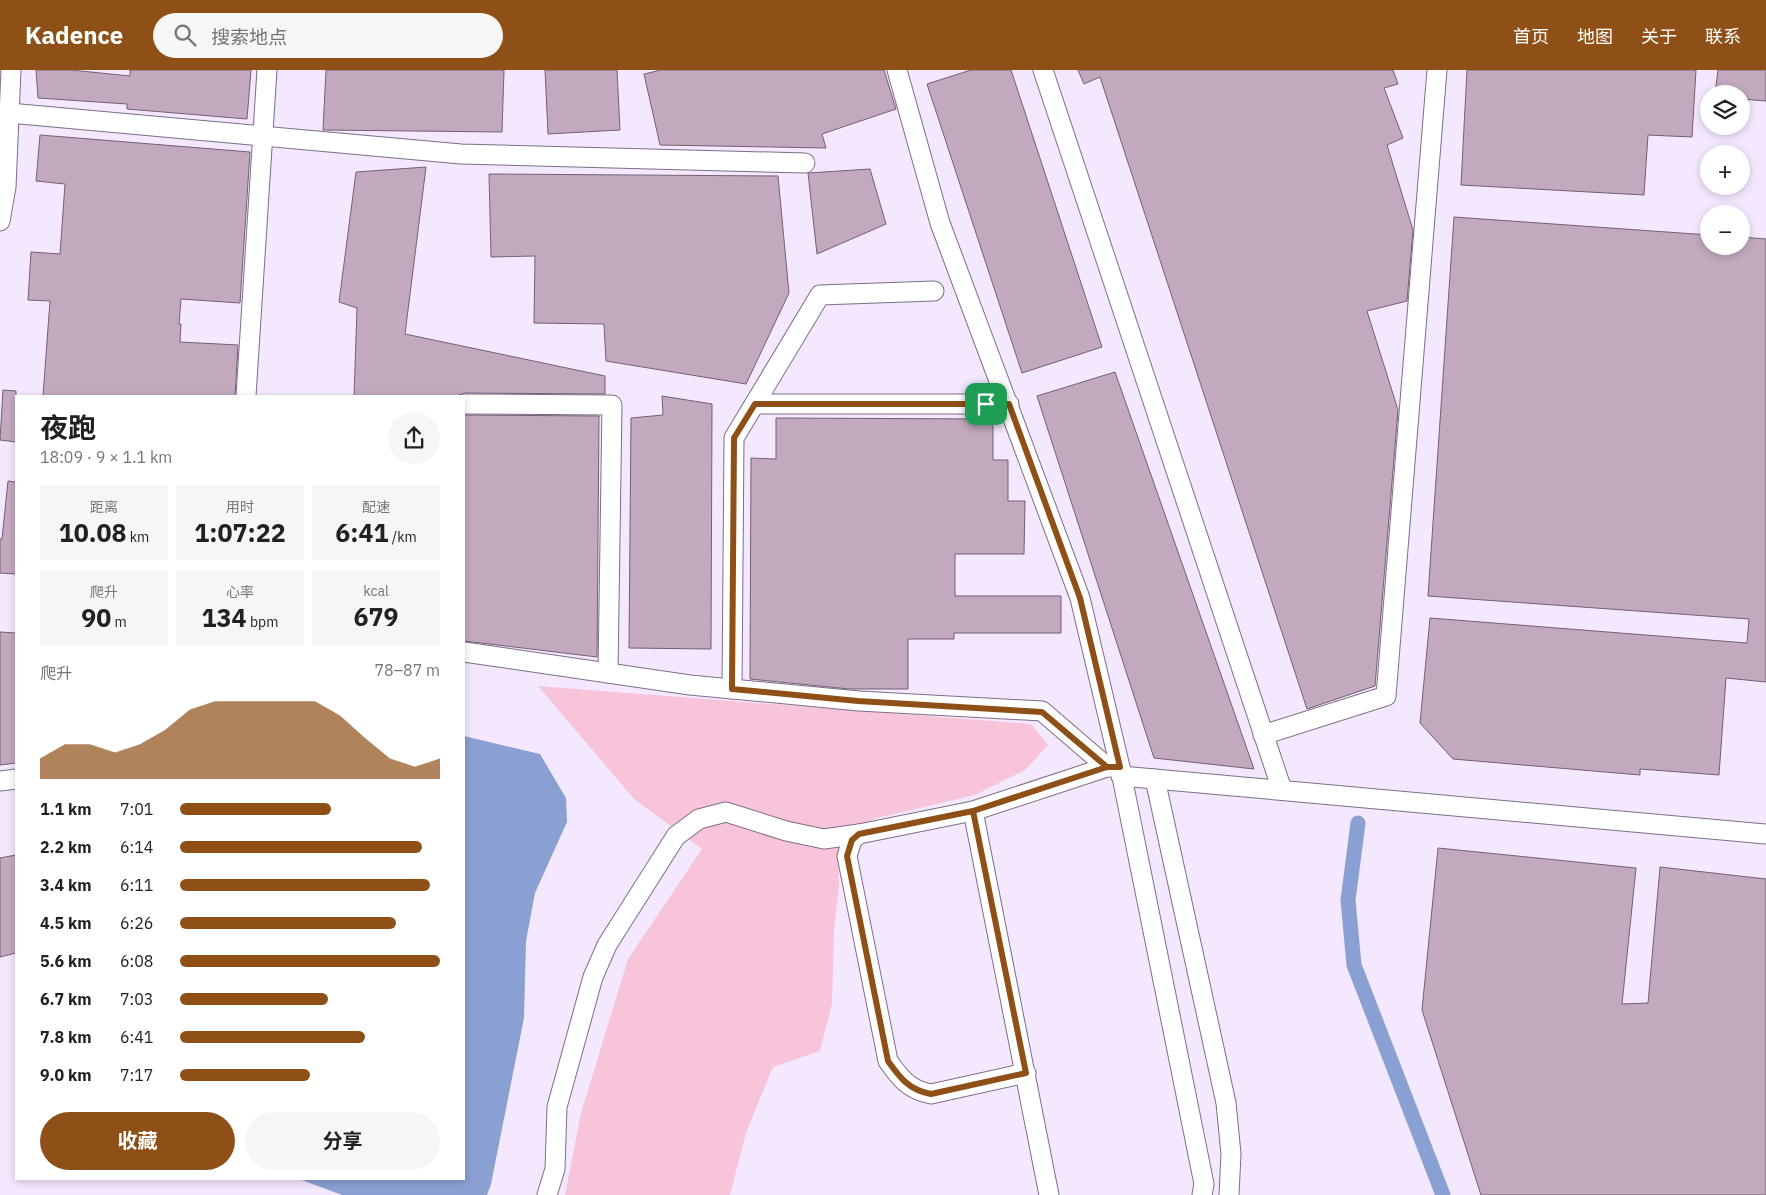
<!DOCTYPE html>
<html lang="zh">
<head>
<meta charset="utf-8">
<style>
  :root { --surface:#fff; --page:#f6f6f6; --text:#202124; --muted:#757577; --accent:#8f5017 }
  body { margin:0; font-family:"IBM Plex Sans","Noto Sans SC",sans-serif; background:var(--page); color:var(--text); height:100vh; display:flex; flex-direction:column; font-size:19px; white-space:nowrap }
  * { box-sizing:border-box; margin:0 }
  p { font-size:16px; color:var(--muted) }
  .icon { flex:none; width:28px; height:28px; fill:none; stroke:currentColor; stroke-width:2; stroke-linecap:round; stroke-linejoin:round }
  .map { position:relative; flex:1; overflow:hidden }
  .sheet { position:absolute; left:15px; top:325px; width:450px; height:785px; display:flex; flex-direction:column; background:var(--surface); border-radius:0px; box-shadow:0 2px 8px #0003 }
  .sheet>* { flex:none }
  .fabs { position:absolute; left:1700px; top:15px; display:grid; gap:10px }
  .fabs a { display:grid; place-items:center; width:50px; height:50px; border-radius:50%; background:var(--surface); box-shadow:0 2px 8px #0003; font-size:25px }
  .pin { position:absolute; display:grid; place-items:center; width:42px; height:42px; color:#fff; margin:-21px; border-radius:10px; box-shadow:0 2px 8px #0006 }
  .round { display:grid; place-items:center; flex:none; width:52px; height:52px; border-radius:26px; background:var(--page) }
  .overview { display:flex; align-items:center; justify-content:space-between; height:85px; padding:0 25px }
  h1 { font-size:28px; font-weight:700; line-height:38px }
  .metrics { display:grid; grid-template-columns:repeat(3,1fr); gap:8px; height:85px; padding:5px 25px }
  .metrics div { display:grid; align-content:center; border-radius:0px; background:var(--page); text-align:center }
  .metrics b { font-size:25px; font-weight:700 }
  .metrics small { font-size:14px; font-weight:400 }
  .metrics p { font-size:14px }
  .chart { height:140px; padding:10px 25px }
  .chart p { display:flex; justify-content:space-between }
  .chart svg { width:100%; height:90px; margin-top:5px; fill:var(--accent); opacity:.7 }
  .primary-button { display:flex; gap:10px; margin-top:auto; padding:10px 25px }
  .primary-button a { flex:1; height:58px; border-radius:30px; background:var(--accent); color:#fff; font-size:20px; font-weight:700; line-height:58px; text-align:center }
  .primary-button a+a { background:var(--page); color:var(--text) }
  ul { padding:0 25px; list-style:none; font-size:16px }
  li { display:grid; grid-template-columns:80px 60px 1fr; align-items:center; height:38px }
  li i { height:12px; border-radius:6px; background:var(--accent) }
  header { display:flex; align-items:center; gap:30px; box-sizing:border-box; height:70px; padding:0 25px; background:var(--accent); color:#fff }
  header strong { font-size:24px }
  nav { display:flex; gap:28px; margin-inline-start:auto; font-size:18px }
  .search { width:350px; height:45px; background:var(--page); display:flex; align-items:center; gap:12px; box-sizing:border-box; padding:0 18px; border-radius:28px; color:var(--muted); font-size:19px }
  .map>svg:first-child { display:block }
</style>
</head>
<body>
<header>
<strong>Kadence</strong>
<div class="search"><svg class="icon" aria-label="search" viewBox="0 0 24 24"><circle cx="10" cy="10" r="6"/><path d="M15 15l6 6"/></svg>搜索地点</div>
<nav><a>首页</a><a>地图</a><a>关于</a><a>联系</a></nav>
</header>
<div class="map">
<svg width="1766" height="1125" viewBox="0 0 1766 1125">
  <rect width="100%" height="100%" fill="#f4e8fe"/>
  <polygon fill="#f8c4d9" points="538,616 1031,654 1048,675 1025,700 975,725 873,749 838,776 839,817 834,858 832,934 820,981 773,997 746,1063 730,1125 565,1125 581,1043 628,889 702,779 634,729"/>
  <polygon fill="#8ba0d2" points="464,666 540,684 566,728 567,752 535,823 526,871 524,948 491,1114 487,1125 342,1125 299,1109 464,1109"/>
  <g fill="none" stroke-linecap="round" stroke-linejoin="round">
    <polyline stroke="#8ba0d2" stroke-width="15" points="1358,753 1348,830 1354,895 1443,1125"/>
  </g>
  <g fill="#c2a9be" stroke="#755f72">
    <polygon points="36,0 71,0 130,6 130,0 251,0 247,49 127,39 127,34 38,28"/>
    <polygon points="326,0 504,0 502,62 323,60"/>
    <polygon points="545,0 617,0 620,60 548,64"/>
    <polygon points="661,0 884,0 896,39 822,64 826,78 660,75 644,4"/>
    <polygon points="971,0 1011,0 1102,277 1022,303 927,14"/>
    <polygon points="1078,0 1393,0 1398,14 1384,18 1403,68 1387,75 1413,160 1407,231 1367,241 1398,340 1375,616 1307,639 1100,7 1084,14"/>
    <polygon points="1467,0 1696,0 1692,67 1648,65 1644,125 1461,115"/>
    <polygon points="1718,0 1766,0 1766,31 1741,29 1741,24 1715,24"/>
    <polygon points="40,65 250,82 240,233 181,229 179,254 181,254 180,272 238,275 235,326 43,326 50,231 28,230 31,182 60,184 65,114 36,111"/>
    <polygon points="426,97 405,264 605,306 605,324 464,323 457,326 354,326 357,238 339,232 356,102"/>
    <polygon points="870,99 886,154 817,184 808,103"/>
    <polygon points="489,104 778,106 789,223 746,314 606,291 604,254 534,253 535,186 491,187"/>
    <polygon points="1454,147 1709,165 1709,176 1741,176 1741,167 1766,169 1766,612 1726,608 1719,705 1640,699 1640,705 1453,689 1420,653 1430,548 1747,573 1749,549 1428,526"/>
    <polygon points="1115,302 1254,699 1154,688 1037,326"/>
    <polygon points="3,320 16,321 16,372 0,370"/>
    <polygon points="662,326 712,334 711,579 629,578 631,348 663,345"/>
    <polygon points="464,345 599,346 597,587 464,571"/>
    <polygon points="776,348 993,349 993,390 1008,390 1008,431 1025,431 1024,484 955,484 955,526 1061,526 1061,563 954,563 954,569 908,569 908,619 849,619 750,609 751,388 776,389"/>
    <polygon points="8,411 16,412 16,504 0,503 0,469 2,469"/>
    <polygon points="0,562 16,563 16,693 0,695"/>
    <polygon points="1438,778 1636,798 1622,934 1648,933 1660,797 1766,809 1766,1125 1481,1125 1422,940"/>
    <polygon points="16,785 16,883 0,887 0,788"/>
  </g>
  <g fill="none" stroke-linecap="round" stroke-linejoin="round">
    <g stroke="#7c6e87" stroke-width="21">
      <g id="minor">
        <polyline points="897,0 940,153 1080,528 1120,697 1204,1114 1202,1125"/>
        <polyline points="1043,0 1282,720"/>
        <polyline points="9,43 461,84 805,93"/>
        <polyline points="0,151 6,117 11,0"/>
        <polyline points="246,326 267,0"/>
        <polyline points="464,334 612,335 608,603"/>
        <polyline points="755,334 1009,334"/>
        <polyline points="464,582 690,615 859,631 1042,641 1107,697"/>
        <polyline points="732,619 734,368 820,225 934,221"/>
        <polyline points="1263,665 1386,626 1437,0"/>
        <polyline points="1121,706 1766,764"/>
        <polyline points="1155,709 1226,1033 1231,1084 1229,1125"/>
        <polyline points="0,711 16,709"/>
        <polyline points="973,741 1049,1125"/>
        <path d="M859 764 852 770 847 786 888 991C900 1008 909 1020 931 1024L1026 1003"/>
        <polyline points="547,1125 555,1099 557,1037 593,907 607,875 676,766 699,749 726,742 786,761 824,769 859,764 973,741 1107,697 1120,697"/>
      </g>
    </g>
    <use href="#minor" stroke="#fff" stroke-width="19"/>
  </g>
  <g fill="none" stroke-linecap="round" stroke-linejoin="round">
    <g stroke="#fff" stroke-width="10">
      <path id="route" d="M986 334H755L734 368 732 619 858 631 1042 642 1107 697 973 741 1026 1003 931 1024C909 1020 900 1008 888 991L847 786 852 770 859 764 973 741 1107 697H1120L1080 528 1009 334H986"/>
    </g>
    <use href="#route" stroke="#8f5017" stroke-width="6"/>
  </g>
</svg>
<div class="fabs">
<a><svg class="icon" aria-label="layers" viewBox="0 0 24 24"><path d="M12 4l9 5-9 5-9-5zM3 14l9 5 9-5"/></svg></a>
<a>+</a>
<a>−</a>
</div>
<div class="pin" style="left:986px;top:334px;background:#1e9e55"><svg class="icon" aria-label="arrive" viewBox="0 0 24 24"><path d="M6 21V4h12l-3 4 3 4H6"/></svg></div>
<section class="sheet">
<div class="overview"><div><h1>夜跑</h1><p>18:09 · 9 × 1.1 km</p></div><a class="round"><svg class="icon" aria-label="share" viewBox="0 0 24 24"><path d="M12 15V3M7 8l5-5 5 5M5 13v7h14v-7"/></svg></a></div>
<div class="metrics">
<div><p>距离</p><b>10.08<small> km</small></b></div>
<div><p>用时</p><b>1:07:22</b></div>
<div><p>配速</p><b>6:41<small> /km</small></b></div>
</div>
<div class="metrics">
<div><p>爬升</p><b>90<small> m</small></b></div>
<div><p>心率</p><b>134<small> bpm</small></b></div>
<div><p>kcal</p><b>679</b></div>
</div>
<div class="chart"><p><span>爬升</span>78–87 m</p>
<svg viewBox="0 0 160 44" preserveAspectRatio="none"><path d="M0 44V34L10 27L20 27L30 31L40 27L50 20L60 10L70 6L80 6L90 6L100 6L110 6L120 13L130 24L140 34L150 38L160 34V44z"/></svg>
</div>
<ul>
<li><b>1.1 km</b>7:01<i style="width:58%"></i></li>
<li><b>2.2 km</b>6:14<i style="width:93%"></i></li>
<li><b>3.4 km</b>6:11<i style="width:96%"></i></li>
<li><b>4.5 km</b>6:26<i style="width:83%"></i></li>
<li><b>5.6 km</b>6:08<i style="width:100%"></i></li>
<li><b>6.7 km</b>7:03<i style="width:57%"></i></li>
<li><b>7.8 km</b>6:41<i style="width:71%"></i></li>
<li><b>9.0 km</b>7:17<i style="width:50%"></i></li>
</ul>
<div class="primary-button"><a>收藏</a><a>分享</a></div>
</section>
</div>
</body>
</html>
